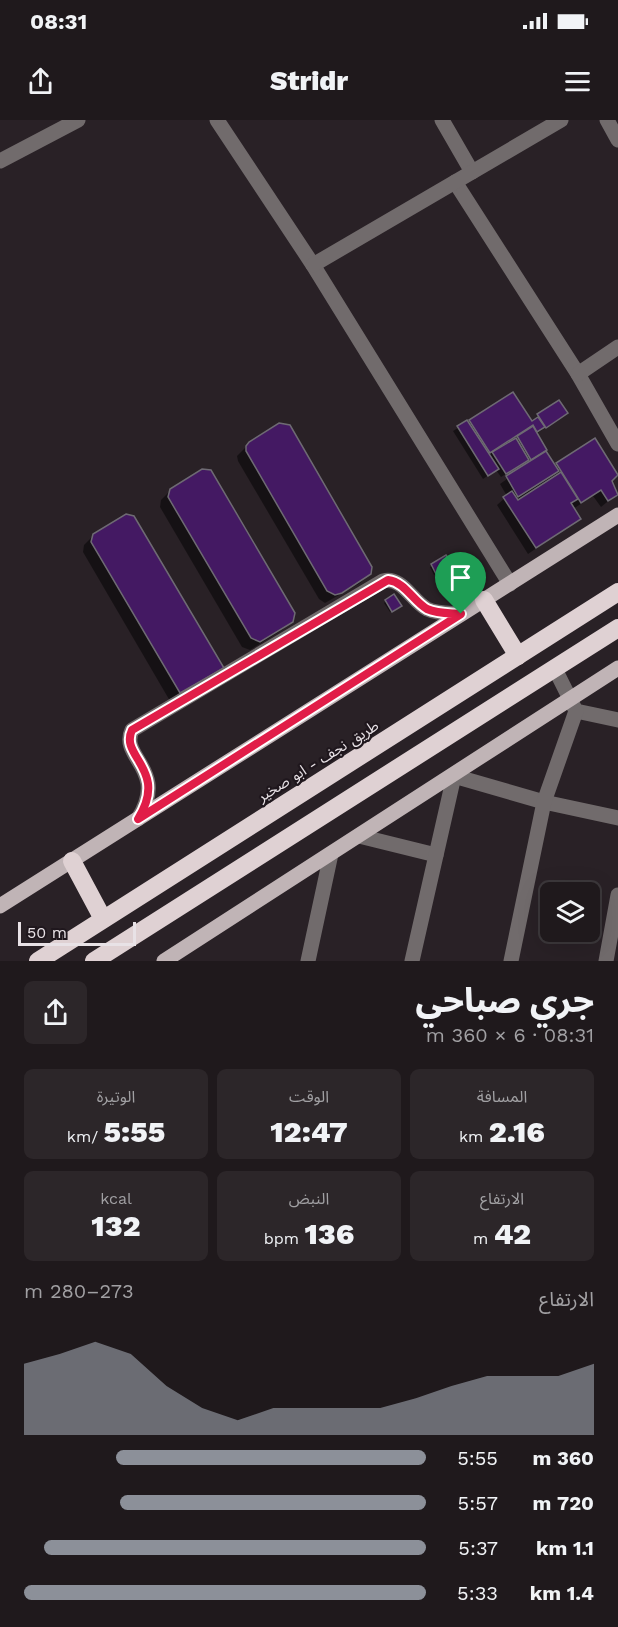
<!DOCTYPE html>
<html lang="ar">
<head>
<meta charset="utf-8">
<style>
  :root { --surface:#1f191c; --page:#2c2629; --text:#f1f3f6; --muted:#a1a0a3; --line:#3c383b; --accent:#8c9099 }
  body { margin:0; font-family:"Work Sans","Noto Sans Arabic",sans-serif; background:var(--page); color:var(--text); direction:rtl; height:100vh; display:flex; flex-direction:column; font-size:22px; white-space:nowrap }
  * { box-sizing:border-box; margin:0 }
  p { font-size:20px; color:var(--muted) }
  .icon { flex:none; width:33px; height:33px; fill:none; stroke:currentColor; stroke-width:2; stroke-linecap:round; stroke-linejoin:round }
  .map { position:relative; height:841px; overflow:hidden; direction:ltr }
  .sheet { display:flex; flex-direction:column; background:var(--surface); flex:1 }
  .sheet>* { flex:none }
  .tools { position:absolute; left:540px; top:762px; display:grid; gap:12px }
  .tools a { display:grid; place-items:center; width:60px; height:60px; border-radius:9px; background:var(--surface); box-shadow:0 6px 24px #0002,0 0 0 2px var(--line); font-size:30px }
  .scale { position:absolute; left:18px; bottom:15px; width:118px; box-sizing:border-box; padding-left:6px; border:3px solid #e8e2e6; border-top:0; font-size:16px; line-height:21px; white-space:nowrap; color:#e8e2e6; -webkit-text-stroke:4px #1f171d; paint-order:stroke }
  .pin { position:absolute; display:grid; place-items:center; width:51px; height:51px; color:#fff; margin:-62px -26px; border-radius:50% 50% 50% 0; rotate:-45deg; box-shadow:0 0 6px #0007 }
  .pin .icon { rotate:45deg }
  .round { display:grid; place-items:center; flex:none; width:63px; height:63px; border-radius:9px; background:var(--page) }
  .overview { display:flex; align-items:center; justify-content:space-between; height:102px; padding:0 24px }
  h1 { font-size:33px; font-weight:800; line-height:45px }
  .figures { display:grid; grid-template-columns:repeat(3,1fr); gap:9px; height:102px; padding:6px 24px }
  .figures div { display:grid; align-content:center; border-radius:9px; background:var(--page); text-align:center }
  .figures b { font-size:30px; font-weight:800 }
  .figures small { font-size:16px; font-weight:400 }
  .figures p { font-size:16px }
  .chart { height:168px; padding:12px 24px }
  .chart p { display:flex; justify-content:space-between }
  .chart svg { width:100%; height:108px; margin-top:6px; fill:var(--accent); opacity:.7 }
  ul { padding:0 24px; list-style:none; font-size:20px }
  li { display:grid; grid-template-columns:96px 72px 1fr; align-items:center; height:45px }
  li i { height:15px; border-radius:8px; background:var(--accent) }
  .status { display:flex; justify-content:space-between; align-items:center; height:42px; padding:0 30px; background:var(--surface); direction:ltr }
  .status svg { height:16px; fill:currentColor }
  header { display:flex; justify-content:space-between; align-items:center; height:78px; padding:0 24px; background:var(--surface); font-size:27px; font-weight:800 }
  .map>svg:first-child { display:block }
</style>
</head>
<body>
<div class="status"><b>08:31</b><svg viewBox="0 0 49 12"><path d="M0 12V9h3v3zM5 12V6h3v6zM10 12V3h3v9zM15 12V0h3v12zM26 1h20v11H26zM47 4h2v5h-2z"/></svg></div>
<header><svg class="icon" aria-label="menu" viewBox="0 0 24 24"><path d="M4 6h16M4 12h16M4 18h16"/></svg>Stridr<svg class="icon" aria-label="share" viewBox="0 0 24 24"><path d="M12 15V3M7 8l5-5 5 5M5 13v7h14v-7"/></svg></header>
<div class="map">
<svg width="618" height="841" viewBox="0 0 618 841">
  <rect width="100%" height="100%" fill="#292126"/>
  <g fill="#0007">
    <polygon points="513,274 532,304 538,295 559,282 562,297 536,314 545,329 538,336 555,347 557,345 611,362 618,373 601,387 593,376 573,389 579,399 528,434 497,385 507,376 500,364 528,344 525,342 501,357 496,350 483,359 453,311"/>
    <polygon points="250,323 370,454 360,463 325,483 319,479 238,341 237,336"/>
    <polygon points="171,370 292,501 282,510 250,530 242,527 160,387 161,380"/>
    <polygon points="94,415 213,557 170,581 83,432 84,425"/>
    <polygon points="446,437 449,446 434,455 430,447"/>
    <polygon points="386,481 398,487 390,492 384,483"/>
  </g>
  <g fill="#441963" stroke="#6e6a73" stroke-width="1.5">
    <polygon points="513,272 532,301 538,297 545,307 537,312 533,305 490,333 469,300"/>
    <polygon points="559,280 568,293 546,308 537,294"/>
    <polygon points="467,300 499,349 488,356 457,306"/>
    <polygon points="279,303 290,305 372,447 371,454 342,473 335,475 327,471 246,331 246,326 249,322"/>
    <polygon points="533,306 547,330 531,340 517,316"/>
    <polygon points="516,318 529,340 506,354 492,332"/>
    <polygon points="595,318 618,355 612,361 618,375 608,381 601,370 581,383 556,343"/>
    <polygon points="546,331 559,351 518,377 506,356"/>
    <polygon points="202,349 211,350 295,493 293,502 260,522 251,518 168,377 170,369"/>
    <polygon points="561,352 578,379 571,383 581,399 536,428 503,377 512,371 518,380"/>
    <polygon points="126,394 134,396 224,548 180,573 91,422 93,414"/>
    <polygon points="446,435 452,445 436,454 431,444"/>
    <polygon points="394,474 402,486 392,492 385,480"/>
  </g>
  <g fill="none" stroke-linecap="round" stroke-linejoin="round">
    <g stroke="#716b6c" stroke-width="15">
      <polyline points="217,0 313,145 510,464"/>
      <polyline points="442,0 472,52"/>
      <polyline points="607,0 618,20"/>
      <polyline points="0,41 78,0"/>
      <polyline points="455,62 578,254 618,324"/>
      <polyline points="313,145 561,0"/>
      <polyline points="578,254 618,227"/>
      <polyline points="555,549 576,591 618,600"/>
      <path d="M138 699C169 649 119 638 132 610L383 461C402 456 412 481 427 489 438 494 450 493 461 494"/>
      <polyline points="359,716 436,735"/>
      <polyline points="308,841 331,734"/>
      <polyline points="412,841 454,656 544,682 618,698"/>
      <polyline points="511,841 544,682 576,591"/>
      <polyline points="606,841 618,775"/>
    </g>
    <g stroke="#c0b4b6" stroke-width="15">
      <polyline points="0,786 618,395"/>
      <polyline points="164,841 618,548"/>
    </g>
    <g stroke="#dfd1d3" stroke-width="18">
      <polyline points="484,480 518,536"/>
      <polyline points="72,741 103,799"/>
      <polyline points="38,841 618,472"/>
      <polyline points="94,841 618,508"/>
    </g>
  </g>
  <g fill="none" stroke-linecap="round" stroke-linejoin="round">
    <g stroke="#fff" stroke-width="12">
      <path id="route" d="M388 460C405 462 413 481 427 489 438 494 450 493 461 494L138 699C169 649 119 637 132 610Z"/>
    </g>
    <use href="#route" stroke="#e11d48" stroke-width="8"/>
  </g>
  <g text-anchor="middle" stroke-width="4.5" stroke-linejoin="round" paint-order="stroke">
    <g font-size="15" fill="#e8e2e6" stroke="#1f171d">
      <text transform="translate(318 641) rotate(-32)" y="5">طريق نجف - ابو صخير</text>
    </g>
  </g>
</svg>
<div class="tools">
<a><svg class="icon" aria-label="layers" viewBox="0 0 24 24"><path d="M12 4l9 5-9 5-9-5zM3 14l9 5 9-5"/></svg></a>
</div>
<div class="scale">50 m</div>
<div class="pin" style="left:461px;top:494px;background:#1e9e55"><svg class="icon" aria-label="arrive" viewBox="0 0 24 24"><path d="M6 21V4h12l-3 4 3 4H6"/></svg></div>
</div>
<section class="sheet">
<div class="overview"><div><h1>جري صباحي</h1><p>08:31 · 6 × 360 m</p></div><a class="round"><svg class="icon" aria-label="share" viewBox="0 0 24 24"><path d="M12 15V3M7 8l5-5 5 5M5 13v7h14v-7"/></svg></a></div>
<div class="figures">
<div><p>المسافة</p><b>2.16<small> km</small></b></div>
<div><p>الوقت</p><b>12:47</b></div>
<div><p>الوتيرة</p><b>5:55<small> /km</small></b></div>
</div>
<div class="figures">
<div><p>الارتفاع</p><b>42<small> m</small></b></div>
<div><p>النبض</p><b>136<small> bpm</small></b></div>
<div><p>kcal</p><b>132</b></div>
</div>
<div class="chart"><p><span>الارتفاع</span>273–280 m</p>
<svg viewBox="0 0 160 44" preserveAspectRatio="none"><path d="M0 44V15L10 11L20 6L30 11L40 24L50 33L60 38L70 33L80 33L90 33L100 33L110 29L120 24L130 20L140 20L150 20L160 15V44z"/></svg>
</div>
<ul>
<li><b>360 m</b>5:55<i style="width:77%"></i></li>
<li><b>720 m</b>5:57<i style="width:76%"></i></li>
<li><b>1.1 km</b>5:37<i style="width:95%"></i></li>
<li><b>1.4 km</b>5:33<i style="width:100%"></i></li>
</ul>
</section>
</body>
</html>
